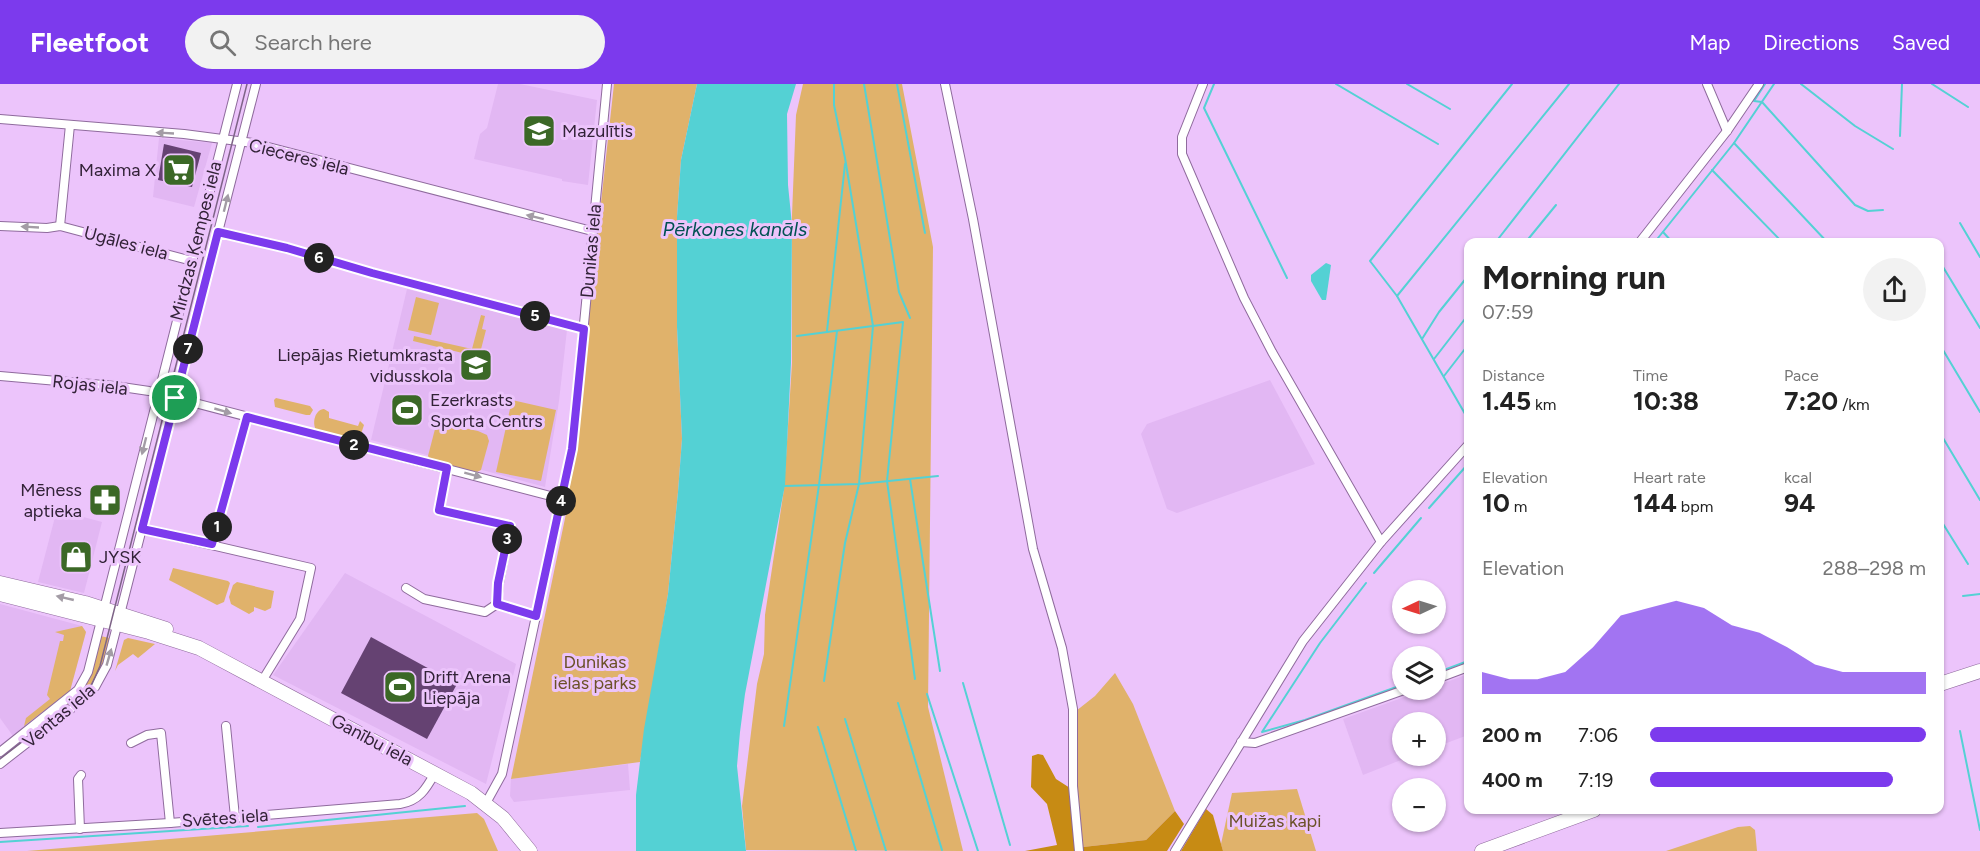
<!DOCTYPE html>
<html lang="en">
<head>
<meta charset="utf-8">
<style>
  :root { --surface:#fff; --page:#f2f2f2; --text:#222; --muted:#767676; --accent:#7c3aed }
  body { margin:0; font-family:Figtree,sans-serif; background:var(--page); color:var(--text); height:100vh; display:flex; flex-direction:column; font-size:22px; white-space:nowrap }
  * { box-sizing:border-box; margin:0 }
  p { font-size:20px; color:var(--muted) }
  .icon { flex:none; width:33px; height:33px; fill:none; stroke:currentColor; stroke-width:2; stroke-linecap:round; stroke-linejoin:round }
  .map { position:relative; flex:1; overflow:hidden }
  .drawer { position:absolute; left:1464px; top:154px; width:480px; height:576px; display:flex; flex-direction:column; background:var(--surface); border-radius:12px; box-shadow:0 2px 4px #0004 }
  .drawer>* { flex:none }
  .needle { width:39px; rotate:266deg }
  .controls { position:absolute; left:1392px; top:496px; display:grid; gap:12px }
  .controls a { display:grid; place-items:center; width:54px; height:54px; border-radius:50%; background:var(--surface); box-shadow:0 2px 4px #0004; font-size:30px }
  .pin { position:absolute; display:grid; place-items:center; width:51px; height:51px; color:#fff; margin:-26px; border:3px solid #fff; border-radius:50%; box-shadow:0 2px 6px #0007 }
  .km { position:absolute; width:30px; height:30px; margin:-15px; border-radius:50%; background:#222; color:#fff; font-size:16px; line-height:30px; text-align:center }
  .round { display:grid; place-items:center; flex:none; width:63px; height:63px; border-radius:32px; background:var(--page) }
  .overview { display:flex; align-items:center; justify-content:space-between; height:102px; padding:0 18px }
  h1 { font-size:33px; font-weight:700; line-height:45px }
  .metrics { display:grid; grid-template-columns:repeat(3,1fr); gap:9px; height:102px; padding:6px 18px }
  .metrics div { display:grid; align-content:center }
  .metrics b { font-size:26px; font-weight:700 }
  .metrics small { font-size:16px; font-weight:400 }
  .metrics p { font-size:16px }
  .chart { height:168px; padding:12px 18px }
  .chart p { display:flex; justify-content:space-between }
  .chart svg { width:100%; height:108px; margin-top:6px; fill:var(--accent); opacity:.7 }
  ul { padding:0 18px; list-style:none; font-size:20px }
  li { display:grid; grid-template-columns:96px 72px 1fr; align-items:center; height:45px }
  li i { height:15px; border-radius:8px; background:var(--accent) }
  header { display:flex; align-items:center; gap:36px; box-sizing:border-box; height:84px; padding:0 30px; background:var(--accent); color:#fff }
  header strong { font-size:28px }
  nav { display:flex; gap:33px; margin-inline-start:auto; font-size:21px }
  .search { width:420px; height:54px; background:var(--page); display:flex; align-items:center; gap:15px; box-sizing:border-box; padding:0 21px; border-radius:33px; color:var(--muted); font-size:22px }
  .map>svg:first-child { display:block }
</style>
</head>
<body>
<header>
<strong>Fleetfoot</strong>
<div class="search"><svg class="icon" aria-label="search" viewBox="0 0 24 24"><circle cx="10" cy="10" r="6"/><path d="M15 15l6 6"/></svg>Search here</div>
<nav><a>Map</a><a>Directions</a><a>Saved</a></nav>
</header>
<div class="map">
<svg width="1980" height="767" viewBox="0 0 1980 767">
  <rect width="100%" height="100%" fill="#ecc4fb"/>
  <g fill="#e2b7f3">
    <polygon points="498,0 520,0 597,16 588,101 562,97 562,95 474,75 480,50 487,44"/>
    <polygon points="159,54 212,59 194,123 153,113"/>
    <polygon points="407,205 567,246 559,317 545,403 371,356"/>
    <polygon points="1270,296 1315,380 1177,429 1167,425 1141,350 1147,340"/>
    <polygon points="72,430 102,438 84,509 38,498 55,433"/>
    <polygon points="345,489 516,580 486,700 273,591"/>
    <polygon points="0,520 82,542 86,548 70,607 13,652 0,634"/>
    <polygon points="1468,590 1468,651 1436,663 1436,639 1402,639 1402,672 1411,672 1363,691 1343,635 1424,606 1436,606 1436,602"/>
    <polygon points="628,680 630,706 514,718 510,712 511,695"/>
  </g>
  <g fill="#e0b26b">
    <polygon points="614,0 697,0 681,76 677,133 677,243 682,355 678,408 668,510 640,678 511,695 568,420"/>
    <polygon points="803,0 902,0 933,163 928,623 963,767 746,766 742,722 757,600 764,570 765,531 784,405 792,279 792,131 796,31"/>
    <polygon points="416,213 439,219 431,251 408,246"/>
    <polygon points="481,231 485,232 482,245 486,246 479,273 413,257 414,252 472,265"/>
    <polygon points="276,314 310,322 313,326 310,331 306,331 275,323 274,316"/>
    <polygon points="512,316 556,326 541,397 496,388"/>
    <path d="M324 325 329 328V334L358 342 360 337 364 341 360 353 353 356 316 346C312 338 315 326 324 325Z"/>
    <polygon points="440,339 478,347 487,351 489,357 481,386 475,389 430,375 428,372 435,345"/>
    <polygon points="173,484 228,497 230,499 224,518 217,521 169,496"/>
    <polygon points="237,498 274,507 271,524 265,527 254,523 254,527 249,530 231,520 229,513 233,501"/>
    <polygon points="82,542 86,548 70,607 24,642 26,634 50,615 47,611 60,557 63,557 64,551 55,548"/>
    <polygon points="100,552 110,554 103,580 92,603 62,630 59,626 79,609"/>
    <polygon points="128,554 155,560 138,574 133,570 118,581 115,587 124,556"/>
    <polygon points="1115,589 1133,620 1175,727 1146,756 1083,763 1077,702 1076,627 1095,612"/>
    <polygon points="1297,705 1316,767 1223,767 1221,760 1232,709"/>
    <polygon points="477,729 484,735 498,767 27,767"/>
    <polygon points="1750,742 1755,746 1757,767 1666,767 1738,743"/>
  </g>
  <g fill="#c78b14">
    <polygon points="1038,670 1043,671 1056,695 1070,704 1076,767 1025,767 1057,761 1047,720 1031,703 1032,672"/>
    <polygon points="1206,725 1213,731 1223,767 1181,767"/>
    <polygon points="1175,727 1184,740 1167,767 1083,767 1083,763 1146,756"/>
  </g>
  <g fill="#54d1d4">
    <polygon points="697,0 796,0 787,30 788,101 792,141 791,279 785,401 745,610 740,648 737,682 746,767 636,767 636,711 644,645 668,510 678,408 682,355 677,243 677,133 681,76"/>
    <polygon points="1326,179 1331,181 1326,216 1322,216 1311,197 1311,191"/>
  </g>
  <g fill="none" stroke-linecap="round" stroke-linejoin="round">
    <g stroke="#54d1d4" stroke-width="2">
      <polyline points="864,0 899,208 910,234"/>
      <polyline points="897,0 925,149"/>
      <polyline points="1214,0 1204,24 1287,194"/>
      <polyline points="1336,0 1438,60"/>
      <polyline points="1407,0 1450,25"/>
      <polyline points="1765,0 1754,17 1762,18 1855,121 1868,127 1883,126"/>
      <polyline points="1801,0 1855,42 1893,65"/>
      <polyline points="1932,0 1968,23"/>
      <polyline points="1900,52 1902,0"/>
      <polyline points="1734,59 1828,159"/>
      <polyline points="1712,86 1783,159"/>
      <polyline points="1960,139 1980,173"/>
      <polyline points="1663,148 1673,159"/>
      <polyline points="1495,159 1619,0"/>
      <polyline points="1525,159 1556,121"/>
      <polyline points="1654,159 1734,59 1774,0"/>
      <polyline points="1940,178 1980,244"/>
      <polyline points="1397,212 1569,0"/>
      <polyline points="827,247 845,80"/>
      <polyline points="797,252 903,238 887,397 915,595"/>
      <polyline points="1422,255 1439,228 1468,192"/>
      <polyline points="1940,261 1980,328"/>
      <polyline points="1434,275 1468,231"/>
      <polyline points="1444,292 1468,261"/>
      <polyline points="1468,335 1397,212 1370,177 1512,0"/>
      <polyline points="1940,349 1980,416"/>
      <polyline points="910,395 940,587"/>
      <polyline points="784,402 859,400 938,392"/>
      <polyline points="1429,424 1468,380"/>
      <polyline points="1940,435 1968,480"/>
      <polyline points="1374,489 1421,434"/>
      <polyline points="1366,499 1320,559 1262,648 1305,636 1402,601"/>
      <polyline points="1963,512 1980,510"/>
      <polyline points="1436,589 1468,577"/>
      <polyline points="824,597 845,459 859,400 873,242 845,74 834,21 834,0"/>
      <polyline points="963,599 1010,761"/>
      <polyline points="927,610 978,767"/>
      <polyline points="898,619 942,766"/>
      <polyline points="845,635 886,767"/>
      <polyline points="784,642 819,401 837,247"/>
      <polyline points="818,643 856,767"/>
      <polyline points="1960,647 1980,746"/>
      <polyline points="258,743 465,722"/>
      <polyline points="0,758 248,742"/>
    </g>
  </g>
  <g fill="#654272">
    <polygon points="164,60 201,69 192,103 158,96"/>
    <polygon points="371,553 457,600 427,655 341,609"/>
  </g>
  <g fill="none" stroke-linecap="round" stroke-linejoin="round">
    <g stroke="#8f6b9d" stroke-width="8">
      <polyline id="pedestrian" points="212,460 247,333"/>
    </g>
    <g stroke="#8f6b9d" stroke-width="10">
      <g id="minor">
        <polyline points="945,0 973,135 1033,465 1062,564 1073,625 1073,702 1079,767"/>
        <polyline points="1203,0 1182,53 1182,70 1244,214 1272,268 1381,458"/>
        <polyline points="1707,0 1727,47"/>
        <polyline points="0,35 184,50 253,59 592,147"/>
        <polyline points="0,142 47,144 60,142 192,177"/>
        <polyline points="60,142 70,41"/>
        <polyline points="218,148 287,164 372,189 584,245"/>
        <polyline points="1639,159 1727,47 1759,0"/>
        <polyline points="0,292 115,302 149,307 562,415"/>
        <polyline points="447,384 439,426 510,442 499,499 497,520 536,532"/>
        <polyline points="142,445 311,484 300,535 262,597"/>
        <polyline points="406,504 424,515 485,528 497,520"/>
        <polyline points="1436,595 1468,583"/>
        <polyline points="226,642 235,733"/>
        <polyline points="1241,658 1255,659 1404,606"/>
        <polyline points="131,659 147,651 161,649 170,739"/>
        <polyline points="0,668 78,606 88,588 237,0"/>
        <polyline points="0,680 86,613 95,603 107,581 256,0"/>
        <polyline points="486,719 502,690 572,365 607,0"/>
        <polyline points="80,745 78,695 81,691"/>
        <path d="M0 749 170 739 400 720C419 717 426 705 435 689"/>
        <polyline points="1175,767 1303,557 1381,458 1468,361"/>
      </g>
    </g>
    <g stroke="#8f6b9d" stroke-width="15">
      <g id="trunk">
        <polyline points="0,499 85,519 166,545"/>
        <polyline points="0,510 149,548 199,564 471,709 503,734 530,767"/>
        <polyline points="1940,600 1980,587"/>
        <polyline points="1482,767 1594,726"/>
      </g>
    </g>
    <use href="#pedestrian" stroke="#fff" stroke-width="6"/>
    <use href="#minor" stroke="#fff" stroke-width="8"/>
    <use href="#trunk" stroke="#fff" stroke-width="14"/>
    <polyline stroke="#7e6487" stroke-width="1.5" points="0,675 84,610 92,600 100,582 247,0"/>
  </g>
  <defs><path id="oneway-solid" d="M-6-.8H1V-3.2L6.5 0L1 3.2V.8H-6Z" transform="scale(1.5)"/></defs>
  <g fill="#a39ca5">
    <use href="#oneway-solid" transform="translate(165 49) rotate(-177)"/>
    <use href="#oneway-solid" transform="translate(226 119) rotate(-76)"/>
    <use href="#oneway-solid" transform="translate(535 133) rotate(-166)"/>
    <use href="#oneway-solid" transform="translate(30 143) rotate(-177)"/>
    <use href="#oneway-solid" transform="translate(223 327) rotate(16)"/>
    <use href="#oneway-solid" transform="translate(144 362) rotate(104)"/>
    <use href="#oneway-solid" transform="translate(473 391) rotate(15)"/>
    <use href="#oneway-solid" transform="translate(65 514) rotate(-167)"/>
    <use href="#oneway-solid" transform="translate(109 573) rotate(-74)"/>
  </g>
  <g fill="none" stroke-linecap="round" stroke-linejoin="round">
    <g stroke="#fff" stroke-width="12">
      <polygon id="route" points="218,148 287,164 372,189 584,245 572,365 536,532 497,520 498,499 510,442 439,426 447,384 247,333 212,460 142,445"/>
    </g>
    <use href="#route" stroke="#7c3aed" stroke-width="8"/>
  </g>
  <defs>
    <g id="school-square" transform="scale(1.725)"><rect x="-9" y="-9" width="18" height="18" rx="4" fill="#3b6826" stroke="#ecc4fb"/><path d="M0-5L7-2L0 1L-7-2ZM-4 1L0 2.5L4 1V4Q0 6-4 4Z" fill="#fff"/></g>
    <g id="supermarket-square" transform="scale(1.725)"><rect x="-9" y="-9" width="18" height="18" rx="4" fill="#3b6826" stroke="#ecc4fb"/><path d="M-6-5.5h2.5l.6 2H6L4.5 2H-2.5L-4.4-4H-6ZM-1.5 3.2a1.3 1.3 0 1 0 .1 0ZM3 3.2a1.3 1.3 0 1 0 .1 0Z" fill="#fff"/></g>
    <g id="stadium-square" transform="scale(1.725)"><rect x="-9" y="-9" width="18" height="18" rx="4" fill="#3b6826" stroke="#ecc4fb"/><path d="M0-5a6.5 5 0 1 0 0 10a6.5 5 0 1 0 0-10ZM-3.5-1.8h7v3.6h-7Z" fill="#fff"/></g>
    <g id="pharmacy-square" transform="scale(1.725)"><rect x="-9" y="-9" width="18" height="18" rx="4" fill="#3b6826" stroke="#ecc4fb"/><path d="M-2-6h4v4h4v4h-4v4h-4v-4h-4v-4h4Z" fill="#fff"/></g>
    <g id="shop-square" transform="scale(1.725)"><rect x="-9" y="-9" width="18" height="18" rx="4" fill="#3b6826" stroke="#ecc4fb"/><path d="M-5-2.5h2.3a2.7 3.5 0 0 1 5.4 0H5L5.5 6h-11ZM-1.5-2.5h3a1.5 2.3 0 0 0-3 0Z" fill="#fff"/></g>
  </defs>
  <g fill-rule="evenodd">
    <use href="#school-square" x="539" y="47"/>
    <use href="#supermarket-square" x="179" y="86"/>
    <use href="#school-square" x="476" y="281"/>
    <use href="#stadium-square" x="407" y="326"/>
    <use href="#pharmacy-square" x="105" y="416"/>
    <use href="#shop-square" x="76" y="473"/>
    <use href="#stadium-square" x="400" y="603"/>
  </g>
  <g text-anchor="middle" stroke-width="6" stroke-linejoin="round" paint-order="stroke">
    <g font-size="18" fill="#322237" stroke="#ecc4fb" text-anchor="start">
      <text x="562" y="53">Mazulītis</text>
      <text x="156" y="92" text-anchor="end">Maxima X</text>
      <text x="453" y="277" text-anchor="end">Liepājas Rietumkrasta<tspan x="453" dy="21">vidusskola</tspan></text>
      <text x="430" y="322">Ezerkrasts<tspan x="430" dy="21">Sporta Centrs</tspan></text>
      <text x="82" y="412" text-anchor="end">Mēness<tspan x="82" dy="21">aptieka</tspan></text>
      <text x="99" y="479">JYSK</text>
      <text x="423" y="599">Drift Arena<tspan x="423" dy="21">Liepāja</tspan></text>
    </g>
    <g font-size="18" fill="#322237" stroke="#ecc4fb">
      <text transform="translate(299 73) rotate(14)" y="6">Cieceres iela</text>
      <text transform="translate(196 157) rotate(-76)" y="6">Mirdzas Ķempes iela</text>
      <text transform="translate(126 159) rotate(15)" y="6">Ugāles iela</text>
      <text transform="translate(591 167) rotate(-85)" y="6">Dunikas iela</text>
      <text transform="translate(90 301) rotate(6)" y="6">Rojas iela</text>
      <text transform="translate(59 632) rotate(-40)" y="6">Ventas iela</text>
      <text transform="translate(372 656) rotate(28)" y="6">Ganību iela</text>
      <text transform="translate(225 734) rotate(-4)" y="6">Svētes iela</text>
    </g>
    <g font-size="18" fill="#6b5128" stroke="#ecc4fb">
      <text x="595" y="584">Dunikas<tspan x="595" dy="21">ielas parks</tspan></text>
      <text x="1275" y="743">Muižas kapi</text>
    </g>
    <g font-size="20" font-style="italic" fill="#005152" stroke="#ecc4fb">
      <text x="735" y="152">Pērkones kanāls</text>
    </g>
  </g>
</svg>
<div class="controls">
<a><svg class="needle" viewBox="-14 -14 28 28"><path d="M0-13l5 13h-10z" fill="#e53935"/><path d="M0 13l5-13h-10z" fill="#767676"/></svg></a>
<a><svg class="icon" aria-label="layers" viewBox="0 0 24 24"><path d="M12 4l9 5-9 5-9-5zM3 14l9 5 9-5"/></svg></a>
<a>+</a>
<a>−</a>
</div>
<div class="pin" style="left:175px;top:314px;background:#1e9e55"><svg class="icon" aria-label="arrive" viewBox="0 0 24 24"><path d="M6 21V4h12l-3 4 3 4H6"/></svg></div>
<b class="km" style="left:217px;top:443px">1</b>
<b class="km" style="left:354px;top:361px">2</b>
<b class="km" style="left:507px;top:455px">3</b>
<b class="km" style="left:561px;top:417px">4</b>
<b class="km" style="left:535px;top:232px">5</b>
<b class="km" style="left:319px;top:174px">6</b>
<b class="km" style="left:188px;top:265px">7</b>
<section class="drawer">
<div class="overview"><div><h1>Morning run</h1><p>07:59</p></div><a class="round"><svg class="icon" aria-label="share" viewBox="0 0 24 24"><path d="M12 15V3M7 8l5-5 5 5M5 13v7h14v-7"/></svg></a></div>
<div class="metrics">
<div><p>Distance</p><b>1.45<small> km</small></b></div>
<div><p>Time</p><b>10:38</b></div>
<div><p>Pace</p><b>7:20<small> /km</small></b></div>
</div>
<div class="metrics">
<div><p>Elevation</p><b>10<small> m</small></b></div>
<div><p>Heart rate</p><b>144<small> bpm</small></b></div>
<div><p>kcal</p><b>94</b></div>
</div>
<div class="chart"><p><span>Elevation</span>288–298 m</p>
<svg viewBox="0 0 160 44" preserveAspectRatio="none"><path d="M0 44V35L10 38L20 38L30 35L40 25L50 12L60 9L70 6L80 9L90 16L100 19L110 25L120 32L130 35L140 35L150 35L160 35V44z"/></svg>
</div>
<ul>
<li><b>200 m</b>7:06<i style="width:100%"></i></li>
<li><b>400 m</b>7:19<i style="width:88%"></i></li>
</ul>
</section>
</div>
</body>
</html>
